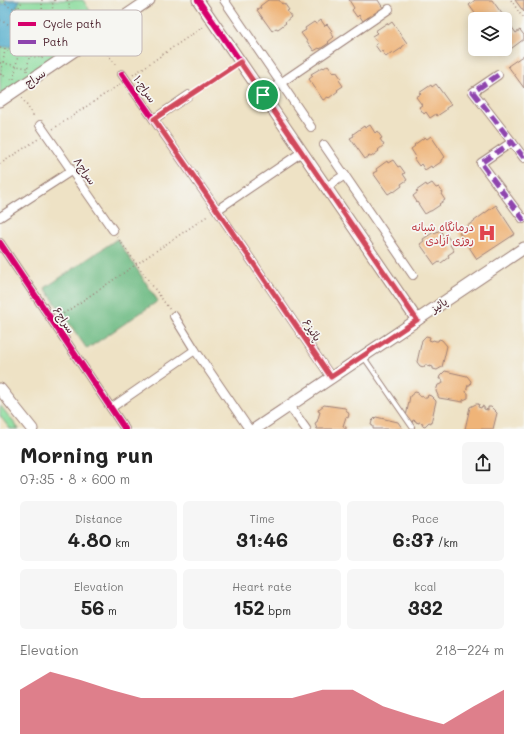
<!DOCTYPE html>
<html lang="en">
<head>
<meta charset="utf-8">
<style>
  :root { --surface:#fff; --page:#f6f6f6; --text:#222; --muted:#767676; --accent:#d1495b }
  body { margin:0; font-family:Mali,"Playpen Sans Arabic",sans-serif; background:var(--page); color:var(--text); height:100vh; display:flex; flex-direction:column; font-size:15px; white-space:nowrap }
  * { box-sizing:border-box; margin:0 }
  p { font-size:13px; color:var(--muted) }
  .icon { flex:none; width:22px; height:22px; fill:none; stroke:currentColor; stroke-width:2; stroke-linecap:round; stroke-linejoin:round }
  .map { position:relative; height:429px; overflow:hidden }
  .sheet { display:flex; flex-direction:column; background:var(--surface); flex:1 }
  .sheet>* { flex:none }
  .buttons { position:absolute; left:468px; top:12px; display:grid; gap:8px }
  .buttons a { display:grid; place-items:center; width:44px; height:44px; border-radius:6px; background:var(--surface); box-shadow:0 2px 10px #0003; font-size:20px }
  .pin { position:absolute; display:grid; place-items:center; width:34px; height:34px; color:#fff; margin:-17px; border:2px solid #fff; border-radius:50%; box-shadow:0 1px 4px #0007 }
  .round { display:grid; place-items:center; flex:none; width:42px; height:42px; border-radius:6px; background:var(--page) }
  .overview { display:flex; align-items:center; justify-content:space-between; height:68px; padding:0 20px }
  h1 { font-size:22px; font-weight:700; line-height:30px }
  .metrics { display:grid; grid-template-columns:repeat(3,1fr); gap:6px; height:68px; padding:4px 20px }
  .metrics div { display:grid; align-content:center; border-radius:6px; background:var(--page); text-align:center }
  .metrics b { font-size:20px; font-weight:700 }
  .metrics small { font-size:11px; font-weight:400 }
  .metrics p { font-size:11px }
  .chart { height:112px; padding:8px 20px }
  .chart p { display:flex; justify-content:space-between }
  .chart svg { width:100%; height:72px; margin-top:4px; fill:var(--accent); opacity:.7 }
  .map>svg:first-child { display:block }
</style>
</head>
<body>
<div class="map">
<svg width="524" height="429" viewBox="0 0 524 429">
  <rect width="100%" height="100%" fill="#f6f6f2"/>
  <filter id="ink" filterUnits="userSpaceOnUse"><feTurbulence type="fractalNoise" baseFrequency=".025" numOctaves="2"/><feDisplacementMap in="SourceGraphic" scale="8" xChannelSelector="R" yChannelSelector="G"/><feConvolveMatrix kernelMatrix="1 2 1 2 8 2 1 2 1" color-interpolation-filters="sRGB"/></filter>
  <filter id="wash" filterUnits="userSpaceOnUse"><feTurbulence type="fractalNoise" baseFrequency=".012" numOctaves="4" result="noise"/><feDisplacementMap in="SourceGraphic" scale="16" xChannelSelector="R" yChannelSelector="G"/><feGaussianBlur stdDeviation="0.9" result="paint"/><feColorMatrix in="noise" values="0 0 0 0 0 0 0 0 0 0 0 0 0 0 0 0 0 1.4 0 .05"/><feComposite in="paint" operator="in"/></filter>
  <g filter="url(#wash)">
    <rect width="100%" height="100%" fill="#eee2c5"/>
    <g fill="#89db9c" stroke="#6a7d64">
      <polygon points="0,0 83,0 101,28 0,95"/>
      <polygon points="0,405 19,429 10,429 0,416"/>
    </g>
    <polygon fill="#6ebb84" stroke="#5c6d58" points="117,239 158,301 87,349 45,288"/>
    <path fill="#4daccc" stroke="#4c667c" d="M6 0H20L14 12 13 15C15 20 19 24 21 29 24 42 11 50 0 46V1L3 5Z"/>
    <g id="blocks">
      <g fill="#efb478">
        <polygon points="268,0 279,0 282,4 284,3 289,10 287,11 291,17 285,22 286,23 278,29 276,28 272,31 257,10 261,8 260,6"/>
        <polygon points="349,0 378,0 383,8 378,11 379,13 370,19 369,17 363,21 359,15 357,17 352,10 354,8"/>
        <polygon points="475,0 492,0 516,33 520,30 524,35 524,39 504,54 500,49 505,49 505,19 479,19 469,5"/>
        <polygon points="515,0 524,0 524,12"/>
        <polygon points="321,20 325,26 327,24 332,31 330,32 334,37 328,42 329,43 320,49 319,48 314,51 301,33 306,30 305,28 314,22 316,24"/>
        <polygon points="392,22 407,43 402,47 402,48 393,54 392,52 386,57 382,51 380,52 375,45 378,43 372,36 377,33 375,31 387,23 388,25"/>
        <polygon points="524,55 524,88 508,66"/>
        <polygon points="328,65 334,73 336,71 341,78 339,80 343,86 337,90 338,91 329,98 328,97 323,100 309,79 313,76 311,74 323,67 324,68"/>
        <polygon points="436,84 451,105 446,108 446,110 437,116 436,114 430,118 426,112 424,114 419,107 422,105 416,97 421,94 419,93 431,85 432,87"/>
        <polygon points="370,125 375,133 377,131 382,138 380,139 384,145 378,150 379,151 371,157 369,156 365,159 350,138 354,136 353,134 364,126 365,128"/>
        <polygon points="431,136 445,157 441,160 441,162 432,168 431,166 425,170 421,164 419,166 414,159 416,157 411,149 415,146 414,145 425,137 427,139"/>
        <polygon points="393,160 398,167 400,166 405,173 403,174 407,180 401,184 402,186 394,192 393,191 388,194 373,173 377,171 376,169 387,161 388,163"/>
        <polygon points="432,183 436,188 439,187 443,193 441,194 445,200 439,204 440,205 431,211 430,211 425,214 413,196 418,192 416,191 426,184 427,186"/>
        <polygon points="496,205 515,234 477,259 459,232"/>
        <polygon points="440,230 445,238 447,236 452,243 450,245 454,251 448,255 449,257 441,263 439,262 435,265 420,244 424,241 423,239 434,232 435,233"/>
        <polygon points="426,336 430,337 429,340 432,341 433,340 436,341 438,341 439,339 442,340 447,346 442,367 437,370 433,369 433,367 430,366 430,367 427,366 427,365 425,365 424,367 420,366 417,362 422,340"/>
        <polygon points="445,371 467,376 471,381 470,385 468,385 466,392 468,393 468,398 463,400 463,402 439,398 436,391 438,385 442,384 443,382 442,379 439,379 440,376"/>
        <polygon points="415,392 419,393 418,395 421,397 423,396 424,398 427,398 428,395 431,396 436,401 431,423 429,422 425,426 422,425 423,423 419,422 419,423 416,422 416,421 413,420 412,423 406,417 410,396"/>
        <polygon points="476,404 479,404 478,407 481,408 482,406 484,407 484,409 488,410 488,407 491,407 497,413 493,429 465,429 470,407"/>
        <polygon points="324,405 345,408 349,414 348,418 346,417 343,426 346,427 346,429 317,429 315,424 316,422 317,422 320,412 318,411 319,409"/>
        <polygon points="376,417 398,422 402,428 402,429 373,429 373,426 371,425 372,421"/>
      </g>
    </g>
  </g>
  <g filter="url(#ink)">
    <use href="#blocks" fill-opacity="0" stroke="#9c8078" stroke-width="1"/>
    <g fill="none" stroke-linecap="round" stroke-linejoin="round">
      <g stroke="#9c8078" stroke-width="6">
        <polyline id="lane" points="363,356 412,427"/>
      </g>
      <g stroke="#9c8078" stroke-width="10">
        <g id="street">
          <polyline points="224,0 311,127"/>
          <polyline points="122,74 217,210 331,377"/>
          <polyline points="498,75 473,92 512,142"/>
          <polyline points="263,95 389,9"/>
          <polyline points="154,119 189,95"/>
          <polyline points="40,125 113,230"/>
          <polyline points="324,145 413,275"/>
          <polyline points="524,158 512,142 481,163 523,219 524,218"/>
          <polyline points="326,187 345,175"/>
          <polyline points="217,210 302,152"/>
          <polyline points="0,217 71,171"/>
          <polyline points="0,243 125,429"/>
          <polyline points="174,316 195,350 249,429"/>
          <polyline points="289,405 306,429"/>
          <polyline points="111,408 195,350"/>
        </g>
      </g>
      <g stroke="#9c8078" stroke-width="13">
        <g id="secondary">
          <polyline points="198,0 417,320"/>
          <polyline points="0,101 149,0"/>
          <polyline points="0,389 32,429"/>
          <polyline points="255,429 524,248"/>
        </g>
      </g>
      <g stroke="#9c8078" stroke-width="1.5" stroke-dasharray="1 3" stroke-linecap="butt">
        <path d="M4 0C6 7 12 9 18 7"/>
        <path d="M42 0C42 4 42 9 43 13 47 23 59 28 69 25 75 23 81 19 87 17L91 19 95 24"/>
        <path d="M55 0C51 5 52 8 55 13 65 19 74 10 67 0"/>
        <polyline points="511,0 524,20"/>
        <path d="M0 20C11 27 25 29 35 19"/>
        <polyline points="69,25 89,28"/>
        <polyline points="22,31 33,32 74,39"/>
        <polyline points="71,39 74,26"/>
        <polyline points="101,44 117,67"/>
        <polyline points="0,48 5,49 11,53 43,58"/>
        <path d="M5 49C18 50 25 37 21 25 19 21 15 18 14 14L21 4 22 0"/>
        <polyline points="56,52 61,26"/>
        <polyline points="0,63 3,63 5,49"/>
        <polyline points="27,71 35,19 50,22 41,60"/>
        <polyline points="0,74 13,80"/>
        <polyline points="1,75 3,63 27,68"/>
        <polyline points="133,75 204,26"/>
        <polyline points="14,79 20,42 58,49"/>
        <polyline points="195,91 233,67"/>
        <polyline points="22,98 35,118"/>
        <polyline points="53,129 120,84"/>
        <polyline points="0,164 38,139"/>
        <polyline points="117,237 170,310"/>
        <polyline points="60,316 209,215"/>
      </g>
      <use href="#lane" stroke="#fff" stroke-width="4"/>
      <use href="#street" stroke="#fff" stroke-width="8"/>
      <use href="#secondary" stroke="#fff" stroke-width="11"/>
      <g stroke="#8e44ad" stroke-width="5" stroke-dasharray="10 5" stroke-linecap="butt">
        <polyline points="498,75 473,92 512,142"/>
        <polyline points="524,158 512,142 481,163 523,219 524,218"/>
      </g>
      <g stroke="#f6f6f2" stroke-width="8">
        <g id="cycleway">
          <polyline points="198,0 417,320"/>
          <polyline points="122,74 217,210 331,377"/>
          <polyline points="0,243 125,429"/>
        </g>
      </g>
      <use href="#cycleway" stroke="#d6006c" stroke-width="6"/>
    </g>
  </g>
  <g fill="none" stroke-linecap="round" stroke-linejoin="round" filter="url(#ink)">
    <g stroke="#fff" stroke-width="8">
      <polygon id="route" points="240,62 417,320 331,377 217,210 154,119"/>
    </g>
    <use href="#route" stroke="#d1495b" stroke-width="5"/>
  </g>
  <defs>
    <g id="hospital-bare" transform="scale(1.38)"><path d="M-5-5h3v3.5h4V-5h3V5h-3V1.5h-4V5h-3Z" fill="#e0444e" stroke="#f6f6f2" stroke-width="2.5" paint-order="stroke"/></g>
  </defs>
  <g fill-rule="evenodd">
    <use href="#hospital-bare" x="487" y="233"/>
  </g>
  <g text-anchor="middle" stroke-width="3.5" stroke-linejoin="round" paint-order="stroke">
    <g font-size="11" fill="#4a1f2b" stroke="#f6f6f2">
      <text transform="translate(35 78) rotate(-34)" y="4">سراج</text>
      <text transform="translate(145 89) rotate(55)" y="4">سراج۱۰</text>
      <text transform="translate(85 171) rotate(55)" y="4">سراج۸</text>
      <text transform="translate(439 305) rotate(-34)" y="4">پائیز</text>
      <text transform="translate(64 320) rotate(56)" y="4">سراج۶</text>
      <text transform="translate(312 330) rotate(56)" y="4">پائیز۶</text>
    </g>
    <g font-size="11" fill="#be3a42" stroke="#f6f6f2" text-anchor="end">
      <text x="474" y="231">درمانگاه شبانه<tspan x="474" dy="13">روزی آزادی</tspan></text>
    </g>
  </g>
  <rect x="10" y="10" width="132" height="46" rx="6" fill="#f6f6f2" stroke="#c2b6b6" stroke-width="1"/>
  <rect x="18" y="22" width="18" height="4" fill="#d6006c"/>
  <rect x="18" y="40" width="18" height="4" fill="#8e44ad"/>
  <g font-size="11" fill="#4a1f2b">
    <text x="43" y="28">Cycle path</text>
    <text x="43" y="46">Path</text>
  </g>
</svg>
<div class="buttons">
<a><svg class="icon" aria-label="layers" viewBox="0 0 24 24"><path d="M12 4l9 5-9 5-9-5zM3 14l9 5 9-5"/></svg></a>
</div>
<div class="pin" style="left:263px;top:95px;background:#1e9e55"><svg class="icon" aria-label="arrive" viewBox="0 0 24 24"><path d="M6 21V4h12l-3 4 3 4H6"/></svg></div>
</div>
<section class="sheet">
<div class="overview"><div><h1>Morning run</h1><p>07:35 · 8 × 600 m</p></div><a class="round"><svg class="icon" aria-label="share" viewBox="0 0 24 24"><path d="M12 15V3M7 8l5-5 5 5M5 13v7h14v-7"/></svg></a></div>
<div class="metrics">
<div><p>Distance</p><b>4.80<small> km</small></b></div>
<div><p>Time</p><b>31:46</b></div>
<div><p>Pace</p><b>6:37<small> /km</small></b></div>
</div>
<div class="metrics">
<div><p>Elevation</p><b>56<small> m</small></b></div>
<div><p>Heart rate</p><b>152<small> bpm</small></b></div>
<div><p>kcal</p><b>332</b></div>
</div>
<div class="chart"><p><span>Elevation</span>218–224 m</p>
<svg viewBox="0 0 160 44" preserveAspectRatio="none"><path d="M0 44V17L10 6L20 11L30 17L40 22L50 22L60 22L70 22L80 22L90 22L100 17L110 17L120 27L130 33L140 38L150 27L160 17V44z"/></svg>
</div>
</section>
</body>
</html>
